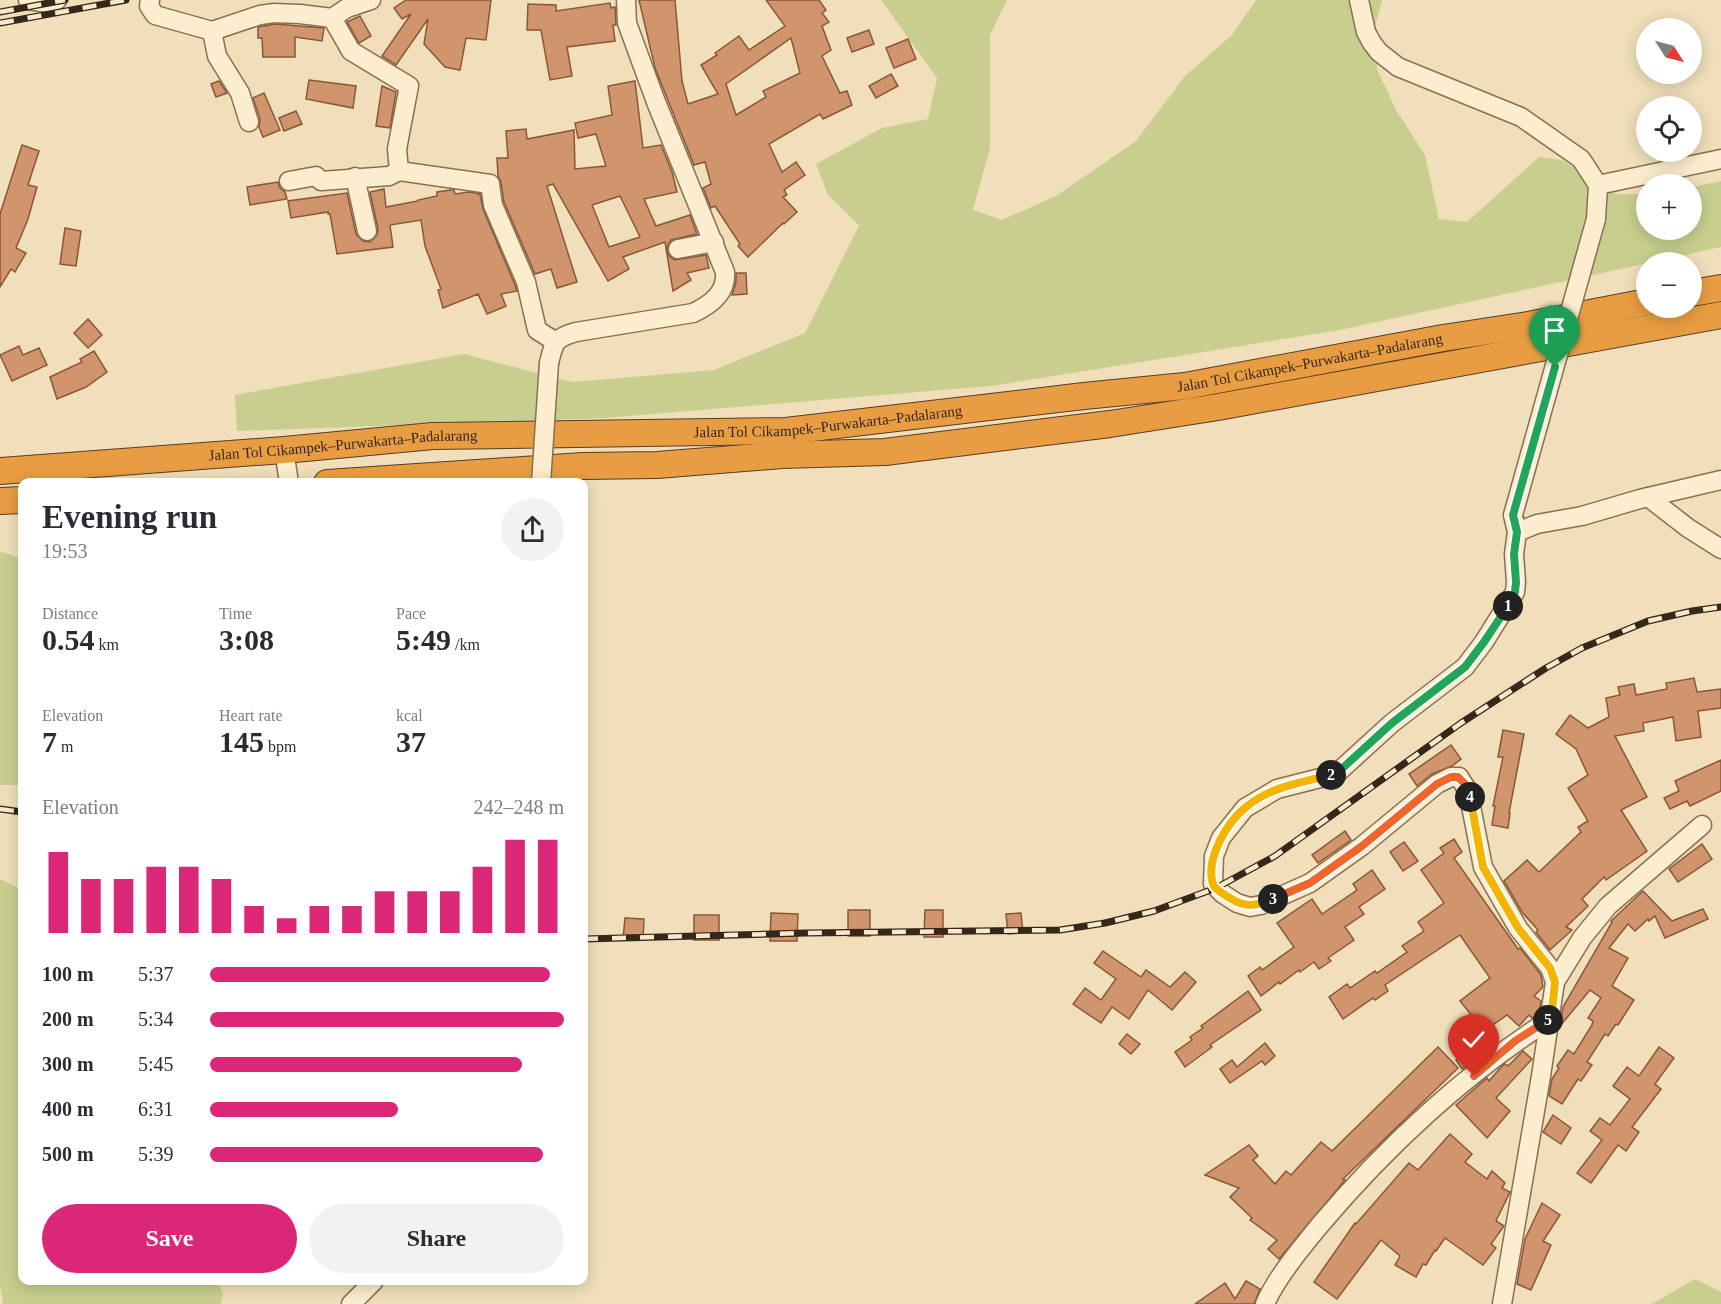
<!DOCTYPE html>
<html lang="en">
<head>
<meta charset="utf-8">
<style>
  :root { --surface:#fff; --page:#f2f2f3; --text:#2b2b33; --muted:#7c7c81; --accent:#db2777 }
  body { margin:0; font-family:"Times New Roman",serif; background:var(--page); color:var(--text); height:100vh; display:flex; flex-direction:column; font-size:22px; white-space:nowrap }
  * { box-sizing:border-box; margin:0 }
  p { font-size:20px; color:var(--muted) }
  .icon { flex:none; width:33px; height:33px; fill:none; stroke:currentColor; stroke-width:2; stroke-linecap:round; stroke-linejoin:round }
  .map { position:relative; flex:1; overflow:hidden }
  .sheet { position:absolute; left:18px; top:478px; width:570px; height:807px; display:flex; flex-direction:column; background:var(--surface); border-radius:12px; box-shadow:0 3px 15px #0003 }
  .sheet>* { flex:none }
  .needle { width:39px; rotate:126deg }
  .controls { position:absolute; left:1636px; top:18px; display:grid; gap:12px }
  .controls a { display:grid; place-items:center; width:66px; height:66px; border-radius:50%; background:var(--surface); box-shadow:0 3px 15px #0003; font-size:30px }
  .pin { position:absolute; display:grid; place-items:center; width:51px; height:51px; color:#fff; margin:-62px -26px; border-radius:50% 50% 50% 0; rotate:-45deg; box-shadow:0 0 6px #0007 }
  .pin .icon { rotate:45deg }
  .km { position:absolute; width:30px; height:30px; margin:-15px; border-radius:50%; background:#222; color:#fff; font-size:16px; line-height:30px; text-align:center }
  .round { display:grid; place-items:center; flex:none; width:63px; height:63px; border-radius:32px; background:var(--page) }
  .head { display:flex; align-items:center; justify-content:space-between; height:102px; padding:0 24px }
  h1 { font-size:33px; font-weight:800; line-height:45px }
  .metrics { display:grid; grid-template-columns:repeat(3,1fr); gap:9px; height:102px; padding:6px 24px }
  .metrics div { display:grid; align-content:center }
  .metrics b { font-size:30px; font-weight:800 }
  .metrics small { font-size:16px; font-weight:400 }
  .metrics p { font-size:16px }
  .chart { height:168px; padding:12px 24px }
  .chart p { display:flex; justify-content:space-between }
  .chart svg { width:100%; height:108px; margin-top:6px; stroke:var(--accent); stroke-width:6 }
  .cta { display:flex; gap:12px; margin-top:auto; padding:12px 24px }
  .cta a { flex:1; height:69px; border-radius:36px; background:var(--accent); color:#fff; font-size:24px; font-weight:800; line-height:69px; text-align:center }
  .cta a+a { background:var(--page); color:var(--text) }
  ul { padding:0 24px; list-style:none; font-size:20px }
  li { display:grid; grid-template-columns:96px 72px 1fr; align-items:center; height:45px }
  li i { height:15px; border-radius:8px; background:var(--accent) }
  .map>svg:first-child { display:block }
</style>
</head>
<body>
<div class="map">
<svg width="1721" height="1304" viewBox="0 0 1721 1304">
  <rect width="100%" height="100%" fill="#f0dfba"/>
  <g fill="#c8cf8e">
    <polygon points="881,0 1007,0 990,35 990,148 973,210 1002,220 1056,196 1136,141 1185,76 1232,35 1256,0 1382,0 1376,23 1377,69 1396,110 1425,155 1439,219 1467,222 1539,157 1562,160 1616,194 1647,194 1647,230 1692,230 1692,187 1721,181 1721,247 1340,330 991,386 605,418 237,431 235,395 464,354 572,382 714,370 805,333 859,226 828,195 816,164 882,128 928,119 937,78"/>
    <polygon points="0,551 22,559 22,785 0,785"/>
    <polygon points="0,879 22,890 22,1281 216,1281 223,1293 221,1304 3,1304 0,1285"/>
    <polygon points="1695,1279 1721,1292 1721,1304 1652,1304"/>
  </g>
  <g fill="#d1956d" stroke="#895738" stroke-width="1.5" fill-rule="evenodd">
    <polygon points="406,0 491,0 486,40 466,38 460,70 445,67 424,44 428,19 396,65 382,56 411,14 402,19 394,8"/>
    <path d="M639 0H675L682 81 688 104 718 94 701 65 717 55 715 53 739 36 749 50 785 26 766 0H819L826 10 822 13 829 22 822 26 831 50 822 56 840 93 847 91 852 105 823 119 820 114 769 144 782 172 796 162 805 175 784 190 787 195 783 197 797 212 784 224 783 223 748 257 738 246 740 244 715 206 711 208 703 188 711 184 705 162 694 165 655 68ZM791 38 800 73 763 91 766 97 736 115 726 84Z"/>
    <polygon points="610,3 611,8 615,7 616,25 613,25 615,41 567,47 572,76 550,80 541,30 527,30 528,4 556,5 556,11"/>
    <polygon points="360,16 371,36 359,43 347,22"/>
    <polygon points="275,24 324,28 322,41 295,37 295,57 263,57 262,38 258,38 258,27"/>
    <polygon points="869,30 874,44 852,52 847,38"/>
    <polygon points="908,39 916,59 894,68 886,48"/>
    <polygon points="891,74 898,86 876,98 869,86"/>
    <polygon points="309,80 356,86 353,108 306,99"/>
    <polygon points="219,81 227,93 216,97 211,84"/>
    <path d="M635 81 643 148 661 145 672 172 677 192 644 199 656 226 690 215 697 234 671 240 668 245 667 252 670 257 675 260 706 255 709 268 687 273 691 280 673 291 665 242 623 257 629 269 608 281 553 184 547 186 577 282 557 288 551 269 535 274 504 202 501 182 498 176 497 158H508L506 131 526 129 527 139 574 130 575 169 606 166 596 134 578 138 575 123 612 115 608 86ZM620 196 640 237 609 247 592 205Z"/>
    <polygon points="382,86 396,92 390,128 376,126"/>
    <polygon points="264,93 280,130 263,137 259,127 260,119 253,98"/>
    <polygon points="296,111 302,124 284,131 279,118"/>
    <polygon points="22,145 39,151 28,185 37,187 28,219 16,248 26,253 15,272 11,269 0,287 0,214"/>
    <polygon points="278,182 280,188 285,192 287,199 250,205 247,187"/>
    <polygon points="384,189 386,207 418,201 418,200 437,196 437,192 451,190 454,190 455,194 469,192 480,194 483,209 515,285 517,291 501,294 506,306 487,314 478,294 443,308 438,290 441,289 425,246 421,220 390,225 393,247 337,254 330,214 328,214 328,212 291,218 288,201 347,193 356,234 363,241 370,242 377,235 378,229 370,192"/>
    <polygon points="65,228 81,231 76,266 60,264"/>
    <polygon points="736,273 746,273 747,294 732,295 736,282"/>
    <polygon points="88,319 102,335 88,348 74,333"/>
    <polygon points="19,346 23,355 39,348 47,365 12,381 0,355"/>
    <polygon points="94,351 107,372 86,387 57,399 50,377 82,362 80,359"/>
    <polygon points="1694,678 1697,692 1721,689 1721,708 1698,711 1701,737 1676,741 1673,717 1643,723 1644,731 1615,736 1647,797 1621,810 1647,851 1606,880 1604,877 1582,899 1588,906 1566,927 1572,930 1550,950 1536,932 1538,930 1522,912 1504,881 1527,860 1539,872 1581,832 1578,827 1588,821 1568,788 1588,775 1576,749 1556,734 1570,715 1588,728 1609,717 1606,698 1620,695 1618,687 1634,684 1636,695 1667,689 1666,683"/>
    <polygon points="1503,730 1524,734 1509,813 1510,813 1508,828 1492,825 1495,806 1493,806 1503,757 1498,757"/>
    <polygon points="1451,745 1461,759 1452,766 1432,774 1417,786 1409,774"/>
    <polygon points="1721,760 1721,791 1690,806 1687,801 1670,809 1664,798 1679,791 1675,781"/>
    <polygon points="1345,831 1351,840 1318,863 1312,855"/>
    <polygon points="1454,839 1462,852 1454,858 1518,949 1520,948 1541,975 1543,987 1534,996 1541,1001 1539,1014 1532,1018 1529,1015 1519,1026 1507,1015 1484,1031 1460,1001 1490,978 1460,935 1385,985 1388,991 1375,1000 1373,998 1343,1019 1329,997 1347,984 1350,988 1375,971 1377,973 1407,952 1402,946 1424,931 1418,922 1444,903 1421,870 1444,853 1440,848"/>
    <polygon points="1404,842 1418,861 1403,871 1390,852"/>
    <polygon points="1702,844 1712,859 1678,882 1669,869"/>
    <polygon points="1372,870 1385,889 1359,907 1364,914 1345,927 1354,940 1328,958 1331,961 1319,969 1314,962 1300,972 1299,970 1280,984 1279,982 1261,996 1248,976 1260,967 1262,970 1294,947 1277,923 1312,899 1322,914 1357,890 1353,884"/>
    <polygon points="1643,891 1672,921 1703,909 1708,919 1665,938 1655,916 1649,921 1648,919 1635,931 1628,924 1609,948 1628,958 1612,986 1634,1000 1618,1025 1616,1024 1608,1036 1605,1034 1587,1062 1592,1065 1581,1081 1578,1079 1562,1104 1549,1096 1552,1079 1559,1068 1557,1066 1568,1050 1574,1054 1592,1025 1593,1021 1588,1018 1601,998 1590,990 1560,1026 1563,1007 1612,922 1611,921"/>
    <rect x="848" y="910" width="22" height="26"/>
    <polygon points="925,910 943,910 943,937 924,937"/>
    <polygon points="771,913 798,914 797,941 770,941"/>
    <polygon points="1021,913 1023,933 1008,934 1006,914"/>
    <rect x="694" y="915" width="25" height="25"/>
    <polygon points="625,918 644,919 643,940 623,939"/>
    <polygon points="1103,951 1141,977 1146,970 1170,987 1185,972 1196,982 1172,1010 1148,990 1129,1019 1112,1007 1101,1023 1073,1004 1085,988 1101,1000 1116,979 1094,963"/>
    <polygon points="1248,991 1261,1010 1210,1045 1212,1047 1185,1067 1175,1052 1192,1040 1190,1037 1203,1028 1201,1026"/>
    <polygon points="1127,1034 1140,1044 1131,1054 1119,1044"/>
    <polygon points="1265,1043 1275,1056 1265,1065 1262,1061 1230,1083 1220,1069 1232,1060 1237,1067"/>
    <polygon points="1438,1047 1458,1068 1343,1179 1345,1180 1279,1259 1268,1249 1277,1240 1250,1220 1252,1218 1230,1197 1239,1188 1205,1175 1249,1145 1258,1156 1253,1160 1275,1184 1286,1171 1291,1175 1321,1142 1332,1151"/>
    <polygon points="1659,1047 1674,1058 1655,1084 1661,1089 1632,1127 1639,1132 1626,1151 1618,1145 1591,1183 1577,1173 1602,1140 1590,1131 1600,1118 1610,1125 1630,1099 1613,1086 1627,1067 1639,1076"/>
    <polygon points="1468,1051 1474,1060 1462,1069 1456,1060"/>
    <polygon points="1523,1051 1532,1059 1496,1098 1510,1111 1487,1138 1456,1105 1487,1078 1489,1081 1502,1066 1505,1064 1508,1066"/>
    <polygon points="1553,1115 1571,1128 1561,1144 1543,1132"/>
    <polygon points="1450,1134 1472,1154 1465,1162 1487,1179 1492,1171 1505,1183 1502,1188 1510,1192 1496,1221 1504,1226 1491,1244 1496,1248 1483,1265 1445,1238 1436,1251 1435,1250 1426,1265 1423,1264 1416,1277 1395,1265 1400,1256 1381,1240 1337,1299 1314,1282 1355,1223 1356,1224 1409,1163 1418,1170"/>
    <polygon points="1542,1203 1560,1215 1543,1241 1551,1245 1531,1290 1517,1284 1525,1239"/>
    <polygon points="1246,1281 1260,1289 1254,1304 1195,1304 1225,1283 1235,1299"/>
  </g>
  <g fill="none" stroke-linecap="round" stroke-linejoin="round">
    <g stroke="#886f53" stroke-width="21">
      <g id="minor">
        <polyline points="28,0 48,3 57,0"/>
        <polyline points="150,0 149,6 155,15 212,31 260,15 274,13 300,14 332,18"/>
        <polyline points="371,0 347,8 332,18 351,51 409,86 397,149 399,171"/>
        <polyline points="1359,0 1366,32 1372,43 1379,52 1398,67 1521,117 1581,159 1598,185 1596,219"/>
        <polyline points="212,31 217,56 240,93 249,122"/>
        <polyline points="355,177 367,231"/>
        <polyline points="289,181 316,176 321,181 389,176 399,171 490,184 493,205 526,282 537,330 556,342"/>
        <polyline points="1598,185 1721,159"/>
        <polyline points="678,249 714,242"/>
        <path d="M549 363C554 343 554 338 576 332L693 313C710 305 727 293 725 272L656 102 627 23 626 0"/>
        <polyline points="284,450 289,483"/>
        <polyline points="1648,497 1688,528 1721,549"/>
        <polyline points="1517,532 1537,524 1582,516 1640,499 1721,480"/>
        <polyline points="1555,982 1582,938 1608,906 1702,825"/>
        <polyline points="351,1304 374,1281"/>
        <path d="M1265 1304C1276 1278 1302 1247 1320 1225 1385 1148 1465 1073 1551 1019"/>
        <polyline points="1502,1304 1541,1076 1555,982 1550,968 1518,928 1483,867 1468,791 1459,777 1451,777 1437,784 1362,846 1310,883 1261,905 1250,907 1237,903 1223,894 1213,884 1214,856 1221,838 1245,808 1277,789 1336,774 1392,723 1465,667 1484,642 1515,592 1516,582 1514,554 1517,532 1513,515"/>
      </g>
    </g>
    <g stroke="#553d29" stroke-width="28">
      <g id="highway">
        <polyline points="1692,293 1721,288"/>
        <path id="s1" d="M0 471 284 450 433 436 786 431 1084 396 1185 386 1443 338 1528 325 1647 302"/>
        <polyline points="327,483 583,466 657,465 782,455 885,452 1110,424 1218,407 1721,315"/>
        <polyline points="0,501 22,500"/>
      </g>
    </g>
    <use href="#minor" stroke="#fbedcd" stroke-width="18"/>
    <use href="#highway" stroke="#e89d42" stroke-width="26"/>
    <g stroke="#36271a" stroke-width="7">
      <g id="rail">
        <polyline points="0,12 65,0"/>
        <polyline points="0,23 126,0"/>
        <polyline points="0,809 22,812"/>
        <polyline points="584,939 806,933 1060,930 1105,923 1154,911 1216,888 1275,856 1461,723 1546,668 1582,648 1648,621 1692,611 1721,607"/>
      </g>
    </g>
    <use href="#rail" stroke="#f7eaca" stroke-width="4.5" stroke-dasharray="14" stroke-linecap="butt"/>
    <g stroke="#886f53" stroke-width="21" stroke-linecap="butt">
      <g id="minor-bridge">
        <polyline points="541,483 549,363"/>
        <polyline points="1513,515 1596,219"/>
      </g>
    </g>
    <use href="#minor-bridge" stroke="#fbedcd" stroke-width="18"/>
  </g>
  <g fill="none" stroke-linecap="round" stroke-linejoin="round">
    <g stroke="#fff" stroke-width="12">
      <polyline id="split-1" points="1508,606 1515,592 1516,582 1514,554 1517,532 1513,515 1555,367"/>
    </g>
    <g stroke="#fff" stroke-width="12">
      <polyline id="split-2" points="1331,775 1336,774 1392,723 1465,667 1484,642 1508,606"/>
    </g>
    <g stroke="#fff" stroke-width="12">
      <path id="split-3" d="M1273 899C1257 906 1245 908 1230 898 1225 895 1215 890 1213 884 1205 859 1227 822 1246 807 1270 787 1302 782 1331 775"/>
    </g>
    <g stroke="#fff" stroke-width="12">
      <polyline id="split-4" points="1273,899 1310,883 1362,846 1437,784 1451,777 1458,777 1464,783 1470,797"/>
    </g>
    <g stroke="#fff" stroke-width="12">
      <polyline id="split-5" points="1470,797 1483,867 1518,928 1550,968 1555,982 1551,1019 1548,1020"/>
    </g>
    <g stroke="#fff" stroke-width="12">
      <polyline id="split-6" points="1474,1076 1515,1041 1548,1020"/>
    </g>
    <use href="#split-1" stroke="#22a559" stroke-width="8"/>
    <use href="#split-2" stroke="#22a559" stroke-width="8"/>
    <use href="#split-3" stroke="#f5b400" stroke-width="8"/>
    <use href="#split-4" stroke="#f0652b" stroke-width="8"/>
    <use href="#split-5" stroke="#f5b400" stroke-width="8"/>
    <use href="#split-6" stroke="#f0652b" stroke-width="8"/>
  </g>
  <g text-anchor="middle" stroke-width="6" stroke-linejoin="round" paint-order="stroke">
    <g font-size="15" fill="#36271a" stroke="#f7eaca">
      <text dy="5" stroke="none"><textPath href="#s1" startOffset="1316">Jalan Tol Cikampek–Purwakarta–Padalarang</textPath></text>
      <text dy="5" stroke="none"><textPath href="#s1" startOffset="830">Jalan Tol Cikampek–Purwakarta–Padalarang</textPath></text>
      <text dy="5" stroke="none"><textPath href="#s1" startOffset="344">Jalan Tol Cikampek–Purwakarta–Padalarang</textPath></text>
    </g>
  </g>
</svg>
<div class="controls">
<a><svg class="needle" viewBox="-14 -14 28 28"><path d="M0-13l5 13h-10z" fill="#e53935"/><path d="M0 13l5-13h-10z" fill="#7c7c81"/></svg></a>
<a><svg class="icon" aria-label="locate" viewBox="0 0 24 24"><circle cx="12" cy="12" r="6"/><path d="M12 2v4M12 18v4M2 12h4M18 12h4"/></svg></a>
<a>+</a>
<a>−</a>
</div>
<div class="pin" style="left:1555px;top:367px;background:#1e9e55"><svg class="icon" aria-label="arrive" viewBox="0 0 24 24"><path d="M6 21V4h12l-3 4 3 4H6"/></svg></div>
<div class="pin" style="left:1474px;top:1076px;background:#d93025"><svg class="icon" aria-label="check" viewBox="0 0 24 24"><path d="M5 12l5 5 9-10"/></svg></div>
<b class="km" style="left:1508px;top:606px">1</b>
<b class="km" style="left:1331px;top:775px">2</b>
<b class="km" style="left:1273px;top:899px">3</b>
<b class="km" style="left:1470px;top:797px">4</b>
<b class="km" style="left:1548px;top:1020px">5</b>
<section class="sheet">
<div class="head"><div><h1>Evening run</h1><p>19:53</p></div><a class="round"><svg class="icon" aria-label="share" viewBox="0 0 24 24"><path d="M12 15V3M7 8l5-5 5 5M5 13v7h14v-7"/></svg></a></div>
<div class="metrics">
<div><p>Distance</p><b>0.54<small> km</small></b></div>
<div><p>Time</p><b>3:08</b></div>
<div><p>Pace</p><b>5:49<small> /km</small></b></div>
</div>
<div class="metrics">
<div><p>Elevation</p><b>7<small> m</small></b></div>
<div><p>Heart rate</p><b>145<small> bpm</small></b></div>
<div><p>kcal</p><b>37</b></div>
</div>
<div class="chart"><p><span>Elevation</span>242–248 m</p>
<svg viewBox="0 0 160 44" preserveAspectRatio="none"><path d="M5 44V11M15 44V22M25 44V22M35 44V17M45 44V17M55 44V22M65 44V33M75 44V38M85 44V33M95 44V33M105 44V27M115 44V27M125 44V27M135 44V17M145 44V6M155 44V6"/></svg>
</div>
<ul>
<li><b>100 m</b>5:37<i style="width:96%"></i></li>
<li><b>200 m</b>5:34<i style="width:100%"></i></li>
<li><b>300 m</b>5:45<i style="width:88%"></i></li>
<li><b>400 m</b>6:31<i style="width:53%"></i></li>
<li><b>500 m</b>5:39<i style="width:94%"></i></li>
</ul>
<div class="cta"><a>Save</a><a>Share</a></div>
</section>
</div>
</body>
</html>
